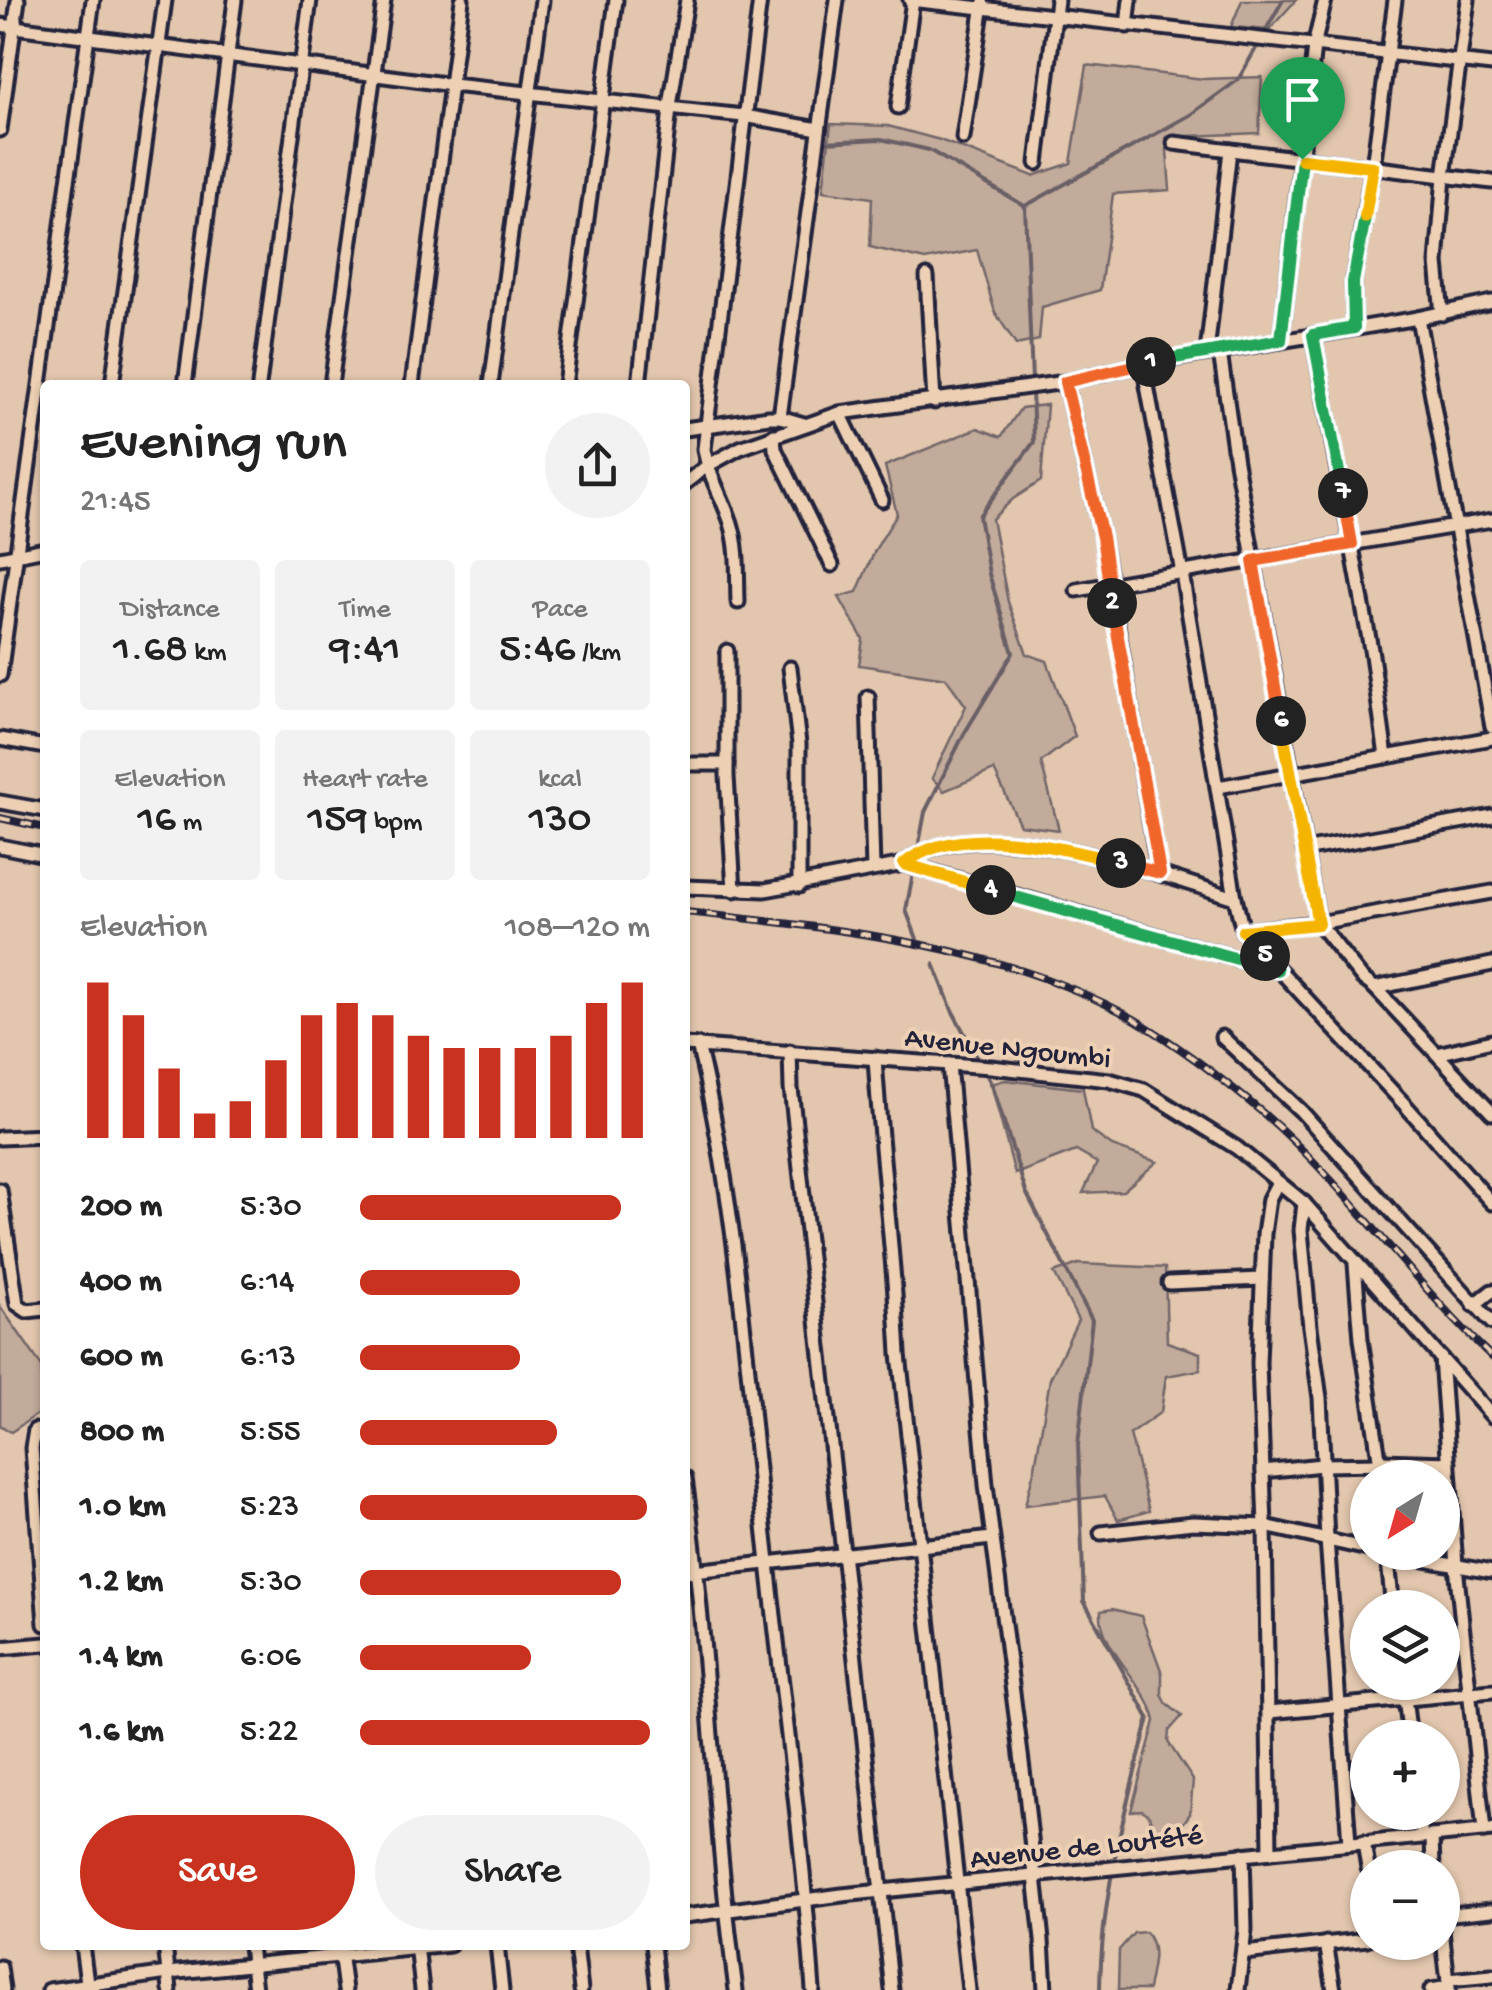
<!DOCTYPE html>
<html lang="en">
<head>
<meta charset="utf-8">
<style>
  :root { --surface:#fff; --page:#f2f2f2; --text:#222; --muted:#767676; --accent:#c8321e }
  body { margin:0; font-family:"Gochi Hand",sans-serif; background:var(--page); color:var(--text); height:100vh; display:flex; flex-direction:column; font-size:38px; white-space:nowrap }
  * { box-sizing:border-box; margin:0 }
  p { font-size:32px; color:var(--muted) }
  .icon { flex:none; width:55px; height:55px; fill:none; stroke:currentColor; stroke-width:2; stroke-linecap:round; stroke-linejoin:round }
  .map { position:relative; flex:1; overflow:hidden }
  .sheet { position:absolute; left:40px; top:380px; width:650px; height:1570px; display:flex; flex-direction:column; background:var(--surface); border-radius:10px; box-shadow:0 2px 8px #0004 }
  .sheet>* { flex:none }
  .needle { width:65px; rotate:217deg }
  .buttons { position:absolute; left:1350px; top:1460px; display:grid; gap:20px }
  .buttons a { display:grid; place-items:center; width:110px; height:110px; border-radius:50%; background:var(--surface); box-shadow:0 2px 8px #0004; font-size:50px }
  .pin { position:absolute; display:grid; place-items:center; width:85px; height:85px; color:#fff; margin:-102px -42px; border-radius:50% 50% 50% 0; rotate:-45deg; box-shadow:0 0 10px #0007 }
  .pin .icon { rotate:45deg }
  .km { position:absolute; width:50px; height:50px; margin:-25px; border-radius:50%; background:#222; color:#fff; font-size:28px; line-height:50px; text-align:center }
  .round { display:grid; place-items:center; flex:none; width:105px; height:105px; border-radius:52px; background:var(--page) }
  .headline { display:flex; align-items:center; justify-content:space-between; height:170px; padding:0 40px }
  h1 { font-size:55px; font-weight:600; line-height:75px }
  .stats { display:grid; grid-template-columns:repeat(3,1fr); gap:15px; height:170px; padding:10px 40px }
  .stats div { display:grid; align-content:center; border-radius:10px; background:var(--page); text-align:center }
  .stats b { font-size:42px; font-weight:600 }
  .stats small { font-size:28px; font-weight:400 }
  .stats p { font-size:28px }
  .chart { height:280px; padding:20px 40px }
  .chart p { display:flex; justify-content:space-between }
  .chart svg { width:100%; height:180px; margin-top:10px; stroke:var(--accent); stroke-width:6 }
  .cta { display:flex; gap:20px; margin-top:auto; padding:20px 40px }
  .cta a { flex:1; height:115px; border-radius:60px; background:var(--accent); color:#fff; font-size:40px; font-weight:600; line-height:115px; text-align:center }
  .cta a+a { background:var(--page); color:var(--text) }
  ul { padding:0 40px; list-style:none; font-size:32px }
  li { display:grid; grid-template-columns:160px 120px 1fr; align-items:center; height:75px }
  li i { height:25px; border-radius:12px; background:var(--accent) }
  .map>svg:first-child { display:block }
</style>
</head>
<body>
<div class="map">
<svg width="1492" height="1990" viewBox="0 0 1492 1990">
  <rect width="100%" height="100%" fill="#e2c6ad"/>
  <filter id="ink" filterUnits="userSpaceOnUse"><feTurbulence type="fractalNoise" baseFrequency=".01" numOctaves="2"/><feDisplacementMap in="SourceGraphic" scale="20" xChannelSelector="R" yChannelSelector="G"/><feConvolveMatrix kernelMatrix="1 2 1 2 8 2 1 2 1" color-interpolation-filters="sRGB"/></filter>
  <g filter="url(#ink)">
    <g fill="#c2ab9a" stroke="#72666a" stroke-width="2.5">
      <polygon points="1242,0 1296,0 1269,30 1231,27"/>
      <polygon points="1087,65 1204,79 1262,77 1259,133 1166,137 1170,190 1113,194 1100,290 1042,307 1039,340 1016,345 995,312 977,250 925,260 870,247 872,198 823,191 831,124 888,126 940,140 1033,176 1071,163"/>
      <polygon points="1047,405 1041,481 1013,499 992,519 1008,602 1027,654 1047,661 1075,736 1041,762 1059,830 1020,825 994,770 944,791 932,778 966,706 946,678 859,665 863,639 839,597 857,592 875,550 897,514 885,466 978,428 1001,437 1021,408"/>
      <polygon points="1005,1080 1083,1089 1091,1131 1112,1146 1157,1162 1123,1191 1083,1193 1097,1163 1076,1151 1015,1174 991,1084"/>
      <polygon points="1078,1264 1165,1268 1167,1342 1200,1353 1200,1370 1166,1376 1161,1412 1130,1434 1149,1511 1118,1520 1105,1496 1025,1505 1035,1467 1050,1379 1078,1320 1054,1273"/>
      <polygon points="0,1306 41,1365 45,1409 11,1432 0,1425"/>
      <path d="M1112 1609 1141 1616 1162 1673V1695L1167 1704 1182 1716 1169 1731 1168 1742 1193 1780 1190 1814 1171 1840 1162 1841 1155 1834 1149 1815 1142 1810 1131 1811 1155 1721C1149 1685 1098 1649 1101 1611Z"/>
      <path d="M1145 1932C1160 1947 1151 1970 1148 1990H1118L1119 1950 1134 1933Z"/>
    </g>
    <g fill="none" stroke-linecap="round" stroke-linejoin="round">
      <g stroke="#695f66" stroke-width="4">
        <polyline points="1263,35 1283,0"/>
        <polyline points="824,142 881,139 929,150 1023,205"/>
        <polyline points="1032,381 1025,206 1190,115 1238,80 1259,43"/>
        <polyline points="917,855 925,812 964,734 1013,653 989,574 979,516 1034,442 1032,391"/>
        <polyline points="914,869 906,910 917,939"/>
        <path d="M934 964 952 1010 993 1087 1026 1192 1092 1320 1078 1445 1084 1601 1149 1718C1125 1808 1101 1896 1100 1990"/>
      </g>
      <g stroke="#22223b" stroke-width="19">
        <g id="minor">
          <polyline points="910,0 1492,65"/>
          <polyline points="0,25 452,85 744,116 819,129"/>
          <polyline points="1127,26 1130,0"/>
          <polyline points="898,107 913,0"/>
          <polyline points="0,130 18,0"/>
          <polyline points="963,138 983,4"/>
          <polyline points="1174,143 1492,182"/>
          <polyline points="1037,163 1057,0"/>
          <polyline points="927,276 934,402"/>
          <polyline points="1442,314 1437,263 1444,176 1468,0"/>
          <polyline points="1418,318 1492,727"/>
          <polyline points="1354,328 1353,282 1373,167 1395,0"/>
          <polyline points="1313,335 1372,655 1386,757"/>
          <polyline points="1281,341 1314,46 1325,0"/>
          <polyline points="1220,352 1236,462 1318,923 1362,978 1375,988 1492,1113"/>
          <polyline points="1207,353 1230,150"/>
          <polyline points="1143,364 1182,573 1235,898 1243,931 1406,1106 1492,1203"/>
          <polyline points="1065,382 1102,537 1159,873"/>
          <polyline points="112,385 165,0"/>
          <polyline points="185,385 235,0"/>
          <polyline points="259,385 310,0"/>
          <polyline points="331,385 384,0"/>
          <polyline points="412,385 462,0"/>
          <polyline points="491,385 542,0"/>
          <polyline points="565,385 616,0"/>
          <polyline points="639,385 671,100 687,0"/>
          <polyline points="840,413 882,500"/>
          <polyline points="780,417 837,0"/>
          <polyline points="685,429 769,417 780,417 804,424"/>
          <polyline points="774,435 775,449 832,565"/>
          <polyline points="685,483 707,466 740,448 840,413 1065,382 1143,364 1418,318 1492,302"/>
          <polyline points="0,558 45,549"/>
          <polyline points="1077,590 1492,520"/>
          <path d="M738 602C737 575 739 549 731 523 723 498 708 475 704 449L760 0"/>
          <polyline points="727,651 727,776 734,890"/>
          <polyline points="790,668 799,744 799,886"/>
          <polyline points="0,675 93,0"/>
          <polyline points="868,697 873,869"/>
          <polyline points="0,739 45,747"/>
          <polyline points="685,764 727,764"/>
          <polyline points="1218,787 1492,738"/>
          <polyline points="0,802 45,810"/>
          <polyline points="0,846 45,855"/>
          <polyline points="1304,850 1492,816"/>
          <path d="M904 864C975 806 1156 873 1235 898"/>
          <polyline points="685,887 765,890 904,864 1273,969"/>
          <polyline points="1243,931 1318,923 1492,892"/>
          <polyline points="1375,988 1492,964"/>
          <polyline points="1222,1037 1301,1111 1492,1323"/>
          <polyline points="685,1045 991,1067 1109,1080 1144,1090 1237,1148 1304,1203 1492,1416"/>
          <path d="M698 1045C733 1187 744 1334 759 1479 776 1649 801 1819 813 1990"/>
          <polyline points="790,1051 791,1088 892,1990"/>
          <polyline points="1437,1054 1492,1041"/>
          <path d="M875 1058C881 1157 894 1255 899 1354L969 1990"/>
          <polyline points="949,1064 986,1485 1026,1793 1042,1940 1045,1990"/>
          <polyline points="0,1138 45,1136"/>
          <polyline points="0,1190 17,1304 27,1311 45,1309"/>
          <polyline points="1304,1203 1301,1230 1310,1327 1320,1398 1327,1539 1349,1843"/>
          <polyline points="1355,1264 1361,1339 1382,1478"/>
          <polyline points="1169,1283 1262,1279"/>
          <polyline points="1474,1305 1492,1291"/>
          <polyline points="1441,1358 1456,1566 1484,1831"/>
          <polyline points="35,1430 32,1448 45,1624"/>
          <polyline points="1380,1461 1449,1463"/>
          <polyline points="1263,1471 1322,1465 1381,1464"/>
          <path d="M685 1478C709 1648 713 1820 736 1990"/>
          <polyline points="1101,1533 1193,1523 1265,1526 1368,1549"/>
          <polyline points="1379,1552 1492,1572"/>
          <polyline points="1387,1552 1393,1608"/>
          <polyline points="685,1572 992,1538"/>
          <polyline points="0,1648 45,1644"/>
          <polyline points="1403,1682 1410,1738"/>
          <polyline points="1269,1712 1492,1691"/>
          <polyline points="1419,1812 1422,1836"/>
          <polyline points="1432,1836 1433,1868"/>
          <polyline points="1364,1842 1368,1868"/>
          <polyline points="1270,1851 1265,1526 1259,1363 1264,1234 1269,1199 1278,1182"/>
          <polyline points="1442,1915 1492,1910"/>
          <polyline points="685,1916 842,1895 1492,1830"/>
          <polyline points="1442,1930 1449,1990"/>
          <polyline points="1326,1943 1334,1990"/>
          <polyline points="82,1945 88,1990"/>
          <polyline points="165,1945 170,1990"/>
          <polyline points="250,1945 255,1990"/>
          <polyline points="339,1945 345,1990"/>
          <polyline points="417,1945 422,1990"/>
          <polyline points="497,1945 502,1990"/>
          <polyline points="576,1945 581,1990"/>
          <polyline points="653,1945 658,1990"/>
          <polyline points="1244,1953 1368,1939"/>
          <polyline points="0,1967 3,1990"/>
          <polyline points="1448,1980 1492,1976"/>
          <polyline points="49,1990 168,1973 450,1945"/>
          <polyline points="1238,1990 1245,1930 1243,1854"/>
          <polyline points="1431,1990 1449,1987"/>
        </g>
      </g>
      <use href="#minor" stroke="#eed1b4" stroke-width="11"/>
      <g stroke="#22223b" stroke-width="8">
        <g id="rail">
          <polyline points="0,818 45,828"/>
          <path d="M685 912C832 928 1003 944 1134 1019 1179 1046 1223 1079 1263 1113 1347 1186 1411 1281 1492 1357"/>
        </g>
      </g>
      <use href="#rail" stroke="#eed1b4" stroke-width="4" stroke-dasharray="11" stroke-linecap="butt"/>
    </g>
  </g>
  <g fill="none" stroke-linecap="round" stroke-linejoin="round" filter="url(#ink)">
    <g stroke="#fff" stroke-width="20">
      <polyline id="split-1" points="1151,362 1281,340 1302,159"/>
    </g>
    <g stroke="#fff" stroke-width="20">
      <polyline id="split-2" points="1112,603 1102,537 1065,382 1151,362"/>
    </g>
    <g stroke="#fff" stroke-width="20">
      <polyline id="split-3" points="1112,603 1160,873 1121,863"/>
    </g>
    <g stroke="#fff" stroke-width="20">
      <path id="split-4" d="M991 890 904 864C956 821 1061 847 1121 863"/>
    </g>
    <g stroke="#fff" stroke-width="20">
      <polyline id="split-5" points="991,890 1277,970 1265,956"/>
    </g>
    <g stroke="#fff" stroke-width="20">
      <polyline id="split-6" points="1265,956 1243,931 1318,924 1281,721"/>
    </g>
    <g stroke="#fff" stroke-width="20">
      <polyline id="split-7" points="1281,721 1253,561 1352,544 1343,493"/>
    </g>
    <g stroke="#fff" stroke-width="20">
      <polyline id="split-8" points="1343,493 1313,335 1354,328 1353,282 1365,217"/>
    </g>
    <g stroke="#fff" stroke-width="20">
      <polyline id="split-9" points="1302,159 1373,167 1365,217"/>
    </g>
    <use href="#split-1" stroke="#22a559" stroke-width="12"/>
    <use href="#split-2" stroke="#f0652b" stroke-width="12"/>
    <use href="#split-3" stroke="#f0652b" stroke-width="12"/>
    <use href="#split-4" stroke="#f5b400" stroke-width="12"/>
    <use href="#split-5" stroke="#22a559" stroke-width="12"/>
    <use href="#split-6" stroke="#f5b400" stroke-width="12"/>
    <use href="#split-7" stroke="#f0652b" stroke-width="12"/>
    <use href="#split-8" stroke="#22a559" stroke-width="12"/>
    <use href="#split-9" stroke="#f5b400" stroke-width="12"/>
  </g>
  <g text-anchor="middle" stroke-width="8" stroke-linejoin="round" paint-order="stroke">
    <g font-size="30" fill="#22223b" stroke="#eed1b4">
      <text transform="translate(1008 1046) rotate(6)" y="10">Avenue Ngoumbi</text>
      <text transform="translate(1086 1845) rotate(-6)" y="10">Avenue de Loutété</text>
    </g>
  </g>
</svg>
<div class="buttons">
<a><svg class="needle" viewBox="-14 -14 28 28"><path d="M0-13l5 13h-10z" fill="#e53935"/><path d="M0 13l5-13h-10z" fill="#767676"/></svg></a>
<a><svg class="icon" aria-label="layers" viewBox="0 0 24 24"><path d="M12 4l9 5-9 5-9-5zM3 14l9 5 9-5"/></svg></a>
<a>+</a>
<a>−</a>
</div>
<div class="pin" style="left:1302px;top:159px;background:#1e9e55"><svg class="icon" aria-label="arrive" viewBox="0 0 24 24"><path d="M6 21V4h12l-3 4 3 4H6"/></svg></div>
<b class="km" style="left:1151px;top:362px">1</b>
<b class="km" style="left:1112px;top:603px">2</b>
<b class="km" style="left:1121px;top:863px">3</b>
<b class="km" style="left:991px;top:890px">4</b>
<b class="km" style="left:1265px;top:956px">5</b>
<b class="km" style="left:1281px;top:721px">6</b>
<b class="km" style="left:1343px;top:493px">7</b>
<section class="sheet">
<div class="headline"><div><h1>Evening run</h1><p>21:45</p></div><a class="round"><svg class="icon" aria-label="share" viewBox="0 0 24 24"><path d="M12 15V3M7 8l5-5 5 5M5 13v7h14v-7"/></svg></a></div>
<div class="stats">
<div><p>Distance</p><b>1.68<small> km</small></b></div>
<div><p>Time</p><b>9:41</b></div>
<div><p>Pace</p><b>5:46<small> /km</small></b></div>
</div>
<div class="stats">
<div><p>Elevation</p><b>16<small> m</small></b></div>
<div><p>Heart rate</p><b>159<small> bpm</small></b></div>
<div><p>kcal</p><b>130</b></div>
</div>
<div class="chart"><p><span>Elevation</span>108–120 m</p>
<svg viewBox="0 0 160 44" preserveAspectRatio="none"><path d="M5 44V6M15 44V14M25 44V27M35 44V38M45 44V35M55 44V25M65 44V14M75 44V11M85 44V14M95 44V19M105 44V22M115 44V22M125 44V22M135 44V19M145 44V11M155 44V6"/></svg>
</div>
<ul>
<li><b>200 m</b>5:30<i style="width:90%"></i></li>
<li><b>400 m</b>6:14<i style="width:55%"></i></li>
<li><b>600 m</b>6:13<i style="width:55%"></i></li>
<li><b>800 m</b>5:55<i style="width:68%"></i></li>
<li><b>1.0 km</b>5:23<i style="width:99%"></i></li>
<li><b>1.2 km</b>5:30<i style="width:90%"></i></li>
<li><b>1.4 km</b>6:06<i style="width:59%"></i></li>
<li><b>1.6 km</b>5:22<i style="width:100%"></i></li>
</ul>
<div class="cta"><a>Save</a><a>Share</a></div>
</section>
</div>
</body>
</html>
